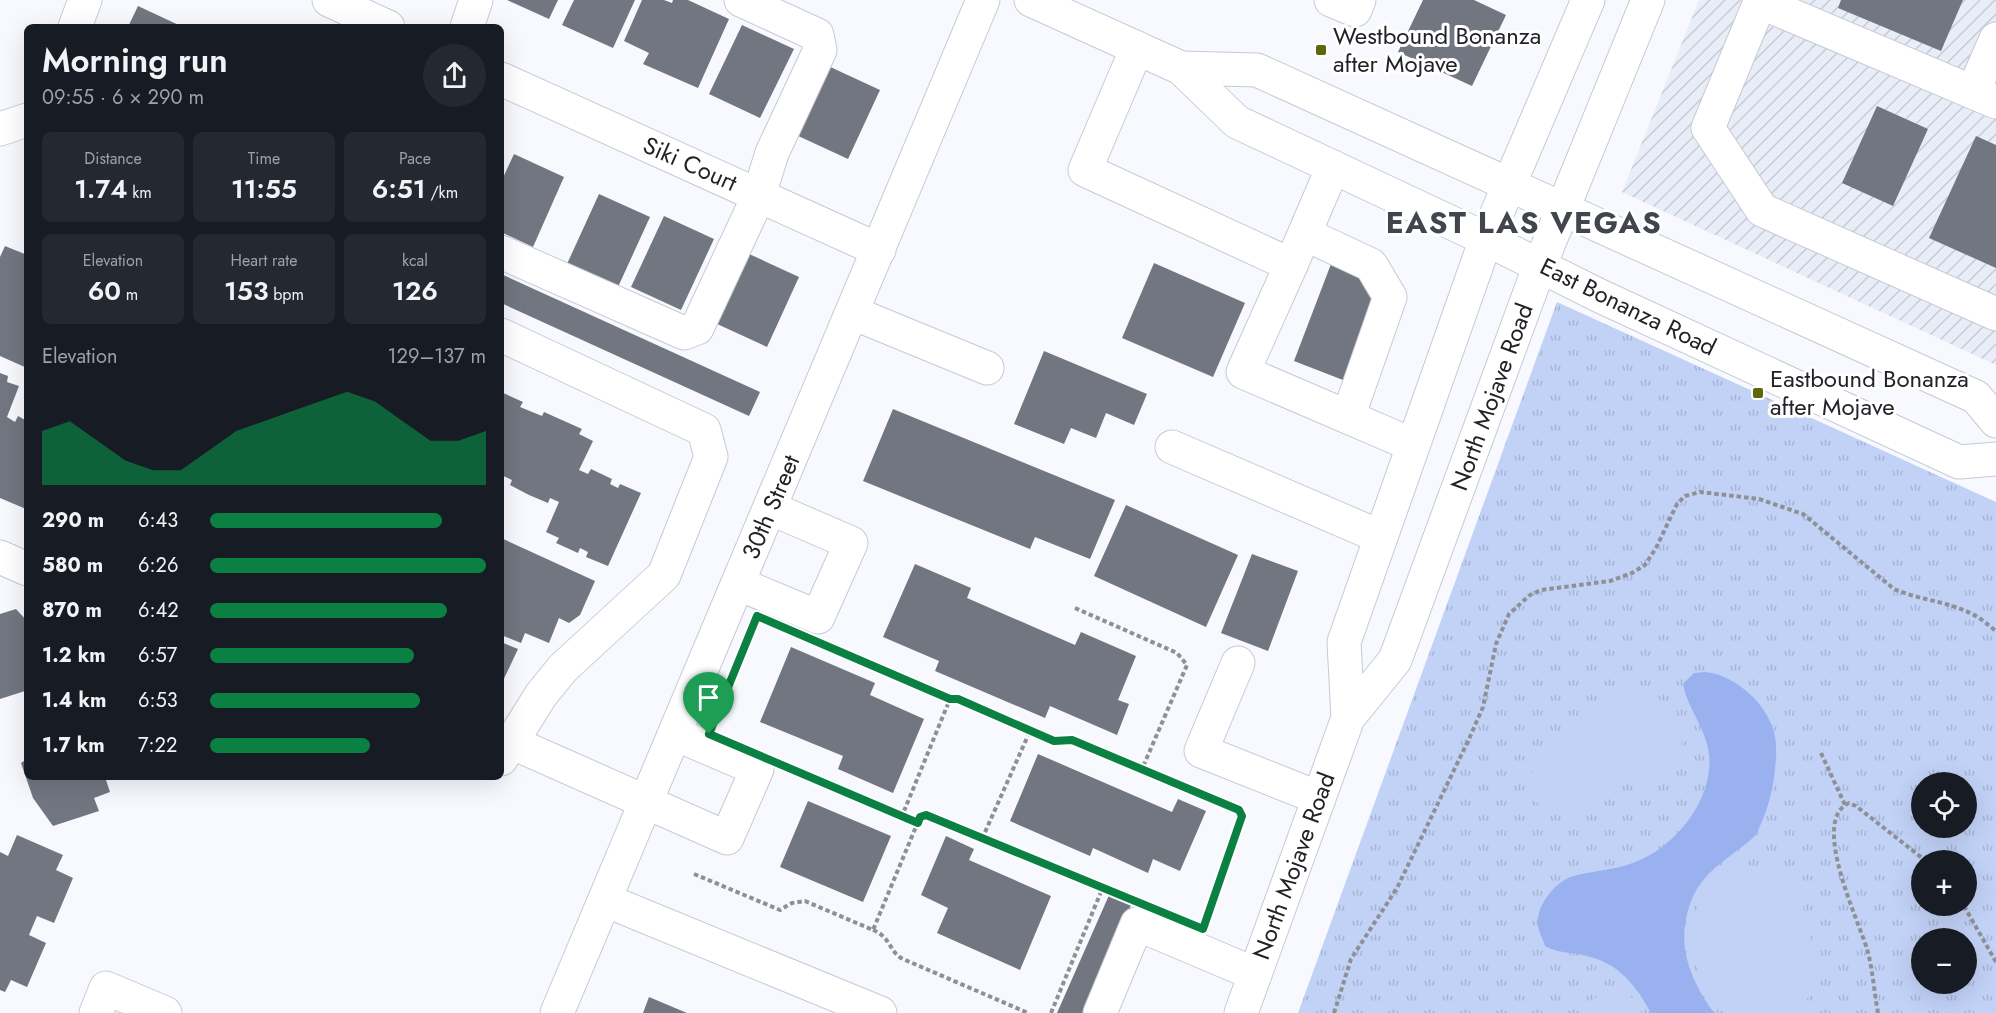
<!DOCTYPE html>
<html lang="en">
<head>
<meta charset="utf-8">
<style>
  :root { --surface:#171b24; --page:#242831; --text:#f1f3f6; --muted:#9ea1a6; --accent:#0b8043 }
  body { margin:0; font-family:Jost,sans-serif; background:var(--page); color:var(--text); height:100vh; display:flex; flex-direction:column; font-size:22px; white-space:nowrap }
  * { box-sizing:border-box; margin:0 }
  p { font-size:20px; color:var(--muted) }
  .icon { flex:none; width:33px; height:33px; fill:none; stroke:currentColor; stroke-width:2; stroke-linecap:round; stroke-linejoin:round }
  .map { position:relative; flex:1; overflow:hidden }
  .drawer { position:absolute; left:24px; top:24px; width:480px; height:756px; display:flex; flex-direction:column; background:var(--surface); border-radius:9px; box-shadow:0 6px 24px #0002 }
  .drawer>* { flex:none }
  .fabs { position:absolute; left:1911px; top:772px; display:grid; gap:12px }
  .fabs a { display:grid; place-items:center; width:66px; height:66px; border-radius:50%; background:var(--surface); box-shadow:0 6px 24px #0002; font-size:30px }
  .pin { position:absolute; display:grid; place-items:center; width:51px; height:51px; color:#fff; margin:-62px -26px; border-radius:50% 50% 50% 0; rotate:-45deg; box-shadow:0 0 6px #0007 }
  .pin .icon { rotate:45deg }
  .round { display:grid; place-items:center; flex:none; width:63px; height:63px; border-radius:32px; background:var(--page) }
  .overview { display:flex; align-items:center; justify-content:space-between; height:102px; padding:0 18px }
  h1 { font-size:33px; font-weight:600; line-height:45px }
  .metrics { display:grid; grid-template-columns:repeat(3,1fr); gap:9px; height:102px; padding:6px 18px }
  .metrics div { display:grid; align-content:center; border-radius:9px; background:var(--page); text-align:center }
  .metrics b { font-size:26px; font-weight:600 }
  .metrics small { font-size:16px; font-weight:400 }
  .metrics p { font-size:16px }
  .chart { height:168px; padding:12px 18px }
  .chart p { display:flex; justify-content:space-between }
  .chart svg { width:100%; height:108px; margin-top:6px; fill:var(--accent); opacity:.7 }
  ul { padding:0 18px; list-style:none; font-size:20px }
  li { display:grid; grid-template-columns:96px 72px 1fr; align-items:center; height:45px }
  li i { height:15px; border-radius:8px; background:var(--accent) }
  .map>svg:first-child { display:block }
</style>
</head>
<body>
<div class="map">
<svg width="1996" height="1013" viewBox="0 0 1996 1013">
  <defs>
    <pattern id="industrial-furrows" width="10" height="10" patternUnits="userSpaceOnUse" patternTransform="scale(1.5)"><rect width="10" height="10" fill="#e8edf8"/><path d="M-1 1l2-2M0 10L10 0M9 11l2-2" fill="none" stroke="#c7cbd5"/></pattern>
    <pattern id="grass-tufts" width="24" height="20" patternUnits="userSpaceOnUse" patternTransform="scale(1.5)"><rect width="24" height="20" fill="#c2d2f7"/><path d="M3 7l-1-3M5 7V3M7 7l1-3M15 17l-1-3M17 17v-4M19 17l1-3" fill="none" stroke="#a6b4d4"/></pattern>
  </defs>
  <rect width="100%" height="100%" fill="#f7f9fe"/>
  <polygon fill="url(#industrial-furrows)" points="1699,0 1996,0 1996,365 1622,192"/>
  <path fill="url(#grass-tufts)" fill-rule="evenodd" d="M1557 302 1996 502V1013H1298ZM1922 783H1966V828H1922ZM1922 861H1966V906H1922ZM1922 939H1966V984H1922Z"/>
  <g fill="#c2d2f7">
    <path d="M1631 692C1654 695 1673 700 1680 725 1685 744 1680 770 1658 778 1644 783 1628 781 1613 787 1603 791 1593 802 1584 808 1568 818 1539 814 1533 795 1529 784 1530 775 1537 765L1609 700Z"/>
    <path d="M1759 867C1770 868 1780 868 1789 877 1799 887 1801 897 1804 910 1812 944 1824 983 1798 1013H1731C1709 999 1689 957 1691 931 1693 910 1708 882 1726 872 1736 867 1748 868 1759 867Z"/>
    <polygon points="1612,986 1625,988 1642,1013 1583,1013 1589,1002"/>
  </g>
  <path fill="#99b1ee" d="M1705 672C1738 675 1775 710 1776 745 1777 774 1770 809 1756 834 1752 840 1744 845 1739 849 1716 867 1699 877 1689 907 1676 947 1691 980 1714 1013H1651C1633 980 1615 960 1577 954 1564 952 1557 952 1545 946 1543 939 1538 931 1538 924 1536 906 1556 880 1574 876 1595 870 1619 870 1640 860 1674 845 1705 808 1709 770 1713 734 1689 715 1683 684L1694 673Z"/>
  <g fill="#727680">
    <polygon points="507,0 558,0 549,19"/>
    <polygon points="574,0 635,0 613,48 562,25"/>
    <polygon points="642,0 664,0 672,3 673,0 688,0 729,19 698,88 643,64 649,53 624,41"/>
    <polygon points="1423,0 1474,0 1506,15 1472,86 1398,52"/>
    <polygon points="1841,0 1963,0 1941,51 1838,8"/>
    <polygon points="138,6 183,27 128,27"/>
    <polygon points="742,25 794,49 760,118 709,94"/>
    <polygon points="826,65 880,90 848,159 794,134"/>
    <polygon points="1877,106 1928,129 1893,206 1842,183"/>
    <polygon points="1976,136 1996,145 1996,268 1929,238"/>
    <polygon points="514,154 564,177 533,247 501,232 501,182"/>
    <polygon points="599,194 650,217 618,287 567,264"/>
    <polygon points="664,216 714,239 681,310 631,287"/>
    <polygon points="5,246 27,255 27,368 0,356 0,257"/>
    <polygon points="747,253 799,277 767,347 715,323"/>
    <polygon points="1154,263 1245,303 1213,377 1122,338"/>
    <polygon points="1331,264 1379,283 1343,380 1294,361"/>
    <polygon points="501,274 760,392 749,416 501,303"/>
    <polygon points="1044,351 1147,394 1134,425 1106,413 1096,438 1071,428 1064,444 1014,424"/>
    <polygon points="0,373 8,376 7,382 19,386 7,417 15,422 18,416 27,421 26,509 0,498"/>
    <polygon points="501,392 523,402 520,407 542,416 544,412 582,429 579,434 593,441 579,470 588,474 591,469 612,479 610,484 618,488 620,484 641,493 608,566 586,557 588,552 580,548 578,553 556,543 559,538 546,532 559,502 550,498 548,503 529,495 510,485 512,480 501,475"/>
    <polygon points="893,409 1115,500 1090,559 1035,537 1030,549 863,481"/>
    <polygon points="1126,505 1238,555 1206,627 1094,576"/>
    <polygon points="501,538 595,581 580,615 569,623 559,618 549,643 525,633 521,643 501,635"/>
    <polygon points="1252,554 1298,571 1268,651 1221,633"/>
    <polygon points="915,564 971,588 967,598 1075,645 1081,632 1136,656 1118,700 1129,704 1117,735 1050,706 1045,718 935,671 939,661 883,637"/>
    <polygon points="16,609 27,621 27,695 25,691 0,699 0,614"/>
    <polygon points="501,642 518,649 501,685"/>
    <polygon points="791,647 875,683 870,695 924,719 893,793 838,769 843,756 760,722"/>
    <polygon points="1038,754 1172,812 1178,799 1206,811 1180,871 1153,859 1148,873 1093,848 1090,856 1010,821"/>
    <polygon points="27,759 27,777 105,777 110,792 94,798 99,811 53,826 33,798 21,763"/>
    <polygon points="808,801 891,836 863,902 780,867"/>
    <polygon points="17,835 63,855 56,870 73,878 54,923 37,916 29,935 46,943 27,987 11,980 5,992 0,990 0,852 8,856"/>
    <polygon points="946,836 974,849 969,860 1051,896 1020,970 937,933 948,908 921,895"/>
    <polygon points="1110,893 1132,903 1083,1013 1057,1013"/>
    <polygon points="649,997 687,1013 643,1013"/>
  </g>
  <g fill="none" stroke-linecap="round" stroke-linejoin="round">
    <g stroke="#c5cad5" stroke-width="35">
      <g id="minor">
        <polyline points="329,0 388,27"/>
        <polyline points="1331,0 1355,10 1359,0"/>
        <polyline points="75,27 85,0"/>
        <polyline points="467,27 476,0"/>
        <polyline points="1137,48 1085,170 1291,265 1333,167"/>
        <polyline points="501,79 879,250"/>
        <polyline points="1973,92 1996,39"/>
        <polyline points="1996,102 1760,2 1708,128 1762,210 1996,314"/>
        <polyline points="0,129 27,120"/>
        <polyline points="1305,234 1371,265 1390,297 1348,417"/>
        <polyline points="501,252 684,333 697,328 759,195 772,153 820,50 817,35 741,0"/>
        <polyline points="1291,265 1243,372 1413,445"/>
        <polyline points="853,313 987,368"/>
        <polyline points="501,335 704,430 711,457 664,575 563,668 541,695 501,759"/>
        <polyline points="1172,447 1381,537"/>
        <polyline points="0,557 27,569"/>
        <polyline points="739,584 818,617 851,543 770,508"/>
        <polyline points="1238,663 1201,751 1319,798"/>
        <polyline points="1348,718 1344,642 1486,239 1588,0"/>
        <polyline points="513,743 727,838 757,769 675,734"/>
        <polyline points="605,900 880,1013"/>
        <polyline points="96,1013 106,988 165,1013"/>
        <polyline points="557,1013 983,0"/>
        <polyline points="1100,1013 1137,924 1255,974"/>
        <polyline points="1241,1013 1348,718 1395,660 1540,265 1648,0"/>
      </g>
    </g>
    <g stroke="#c5cad5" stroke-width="35">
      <g id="major">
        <polyline points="1031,0 1181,68 1237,122 1486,239 1600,296 1959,462 1996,459"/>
        <polyline points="1181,68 1257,70 1976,397 1996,421"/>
      </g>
    </g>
    <g stroke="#8e9095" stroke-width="4" stroke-dasharray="4.5 3" stroke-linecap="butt">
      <polyline points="1075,608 1177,653 1187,665 1142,769"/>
      <polyline points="831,645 950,699 902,816"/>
      <polyline points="950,699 958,699 1054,741 1072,740 1239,810 1242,816 1206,920"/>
      <polyline points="1821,753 1845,805"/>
      <polyline points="788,768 918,823"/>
      <polyline points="982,839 1030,731"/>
      <polyline points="694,874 780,910 792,903 805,901 873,930 920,817 926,815 1097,887 1125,896"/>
      <polyline points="1964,906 1996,962"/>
      <path d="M873 930C891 937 889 952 903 959L1028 1013"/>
      <polyline points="1051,1013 1103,887"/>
      <path d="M1334 1013 1351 959 1397 888 1469 739 1483 707 1496 644 1509 614 1530 595 1541 590 1610 581 1632 573 1645 565 1656 548 1677 504 1685 496 1700 492 1759 499 1803 514 1894 589C1919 600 1947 601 1972 614 1981 618 1988 625 1996 631"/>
      <path d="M1878 1013C1874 992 1873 970 1867 949 1858 919 1810 820 1849 803L1856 806 1926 861"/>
    </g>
    <use href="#minor" stroke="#fff" stroke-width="33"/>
    <use href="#major" stroke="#fff" stroke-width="33"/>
  </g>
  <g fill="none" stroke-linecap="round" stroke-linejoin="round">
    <g stroke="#fff" stroke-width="12">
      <polygon id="route" points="757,616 950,699 958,699 1054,741 1072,740 1239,810 1242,816 1203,929 926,815 920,817 918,823 709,734"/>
    </g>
    <use href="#route" stroke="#0b8043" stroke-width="8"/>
  </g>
  <g fill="#5d680d" stroke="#fff" stroke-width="2">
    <rect x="1315" y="44" width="12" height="12" rx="3"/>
    <rect x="1752" y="387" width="12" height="12" rx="3"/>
  </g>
  <g text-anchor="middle" stroke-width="6" stroke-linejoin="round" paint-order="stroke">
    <g font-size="24" fill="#212327" stroke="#fff" text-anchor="start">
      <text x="1333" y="44">Westbound Bonanza<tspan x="1333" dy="28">after Mojave</tspan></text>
      <text x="1770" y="387">Eastbound Bonanza<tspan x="1770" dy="28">after Mojave</tspan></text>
    </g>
    <g font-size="24" fill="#212327" stroke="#fff">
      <text transform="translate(690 164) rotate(24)" y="8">Siki Court</text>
      <text transform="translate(1628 307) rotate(26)" y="8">East Bonanza Road</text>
      <text transform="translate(1492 397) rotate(-70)" y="8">North Mojave Road</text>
      <text transform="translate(771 507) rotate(-67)" y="8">30th Street</text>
      <text transform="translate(1294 866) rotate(-70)" y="8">North Mojave Road</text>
    </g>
    <g font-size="30" font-weight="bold" letter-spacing="1.5" fill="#41454e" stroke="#fff">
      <text x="1524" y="233">EAST LAS VEGAS</text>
    </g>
  </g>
</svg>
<div class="fabs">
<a><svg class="icon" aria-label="locate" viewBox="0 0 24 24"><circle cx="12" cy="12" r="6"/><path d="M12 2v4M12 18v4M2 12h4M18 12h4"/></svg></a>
<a>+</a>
<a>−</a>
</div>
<div class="pin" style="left:709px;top:734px;background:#1e9e55"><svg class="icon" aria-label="arrive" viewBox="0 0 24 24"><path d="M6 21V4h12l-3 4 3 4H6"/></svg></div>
<section class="drawer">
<div class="overview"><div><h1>Morning run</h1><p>09:55 · 6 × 290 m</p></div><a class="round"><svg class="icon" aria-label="share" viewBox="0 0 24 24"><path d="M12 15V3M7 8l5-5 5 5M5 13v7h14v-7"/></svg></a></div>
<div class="metrics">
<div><p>Distance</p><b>1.74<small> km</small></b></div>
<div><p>Time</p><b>11:55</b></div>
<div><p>Pace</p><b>6:51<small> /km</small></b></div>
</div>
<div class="metrics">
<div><p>Elevation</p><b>60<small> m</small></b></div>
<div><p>Heart rate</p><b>153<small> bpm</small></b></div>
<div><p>kcal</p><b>126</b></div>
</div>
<div class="chart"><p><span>Elevation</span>129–137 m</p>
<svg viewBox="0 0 160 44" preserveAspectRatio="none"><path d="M0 44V22L10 18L20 26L30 34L40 38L50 38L60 30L70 22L80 18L90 14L100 10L110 6L120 10L130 18L140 26L150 26L160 22V44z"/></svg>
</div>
<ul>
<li><b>290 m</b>6:43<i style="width:84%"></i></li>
<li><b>580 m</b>6:26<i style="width:100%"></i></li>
<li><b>870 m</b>6:42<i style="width:86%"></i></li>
<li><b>1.2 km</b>6:57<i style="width:74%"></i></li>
<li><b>1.4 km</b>6:53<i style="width:76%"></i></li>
<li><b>1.7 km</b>7:22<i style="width:58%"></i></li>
</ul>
</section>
</div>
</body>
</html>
